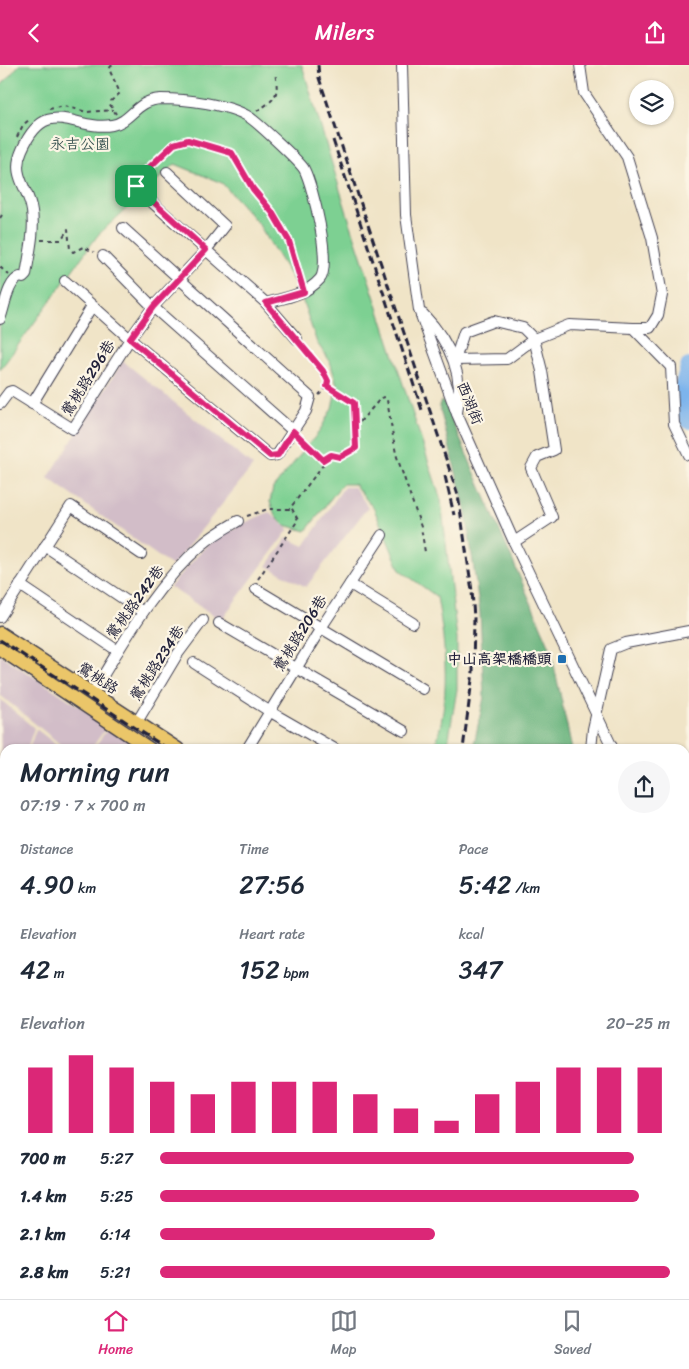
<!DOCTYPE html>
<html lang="en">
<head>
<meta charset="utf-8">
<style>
  :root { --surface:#fff; --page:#f6f6f7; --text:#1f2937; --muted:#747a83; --line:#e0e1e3; --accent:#db2777 }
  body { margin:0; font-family:Sriracha,"LXGW WenKai TC",sans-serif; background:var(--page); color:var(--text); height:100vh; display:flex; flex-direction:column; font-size:19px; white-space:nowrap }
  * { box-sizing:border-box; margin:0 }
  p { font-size:16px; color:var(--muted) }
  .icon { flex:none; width:28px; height:28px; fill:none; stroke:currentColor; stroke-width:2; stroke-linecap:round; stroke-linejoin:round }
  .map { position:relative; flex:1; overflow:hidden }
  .details { position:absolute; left:0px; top:679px; width:690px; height:556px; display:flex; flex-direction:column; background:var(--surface); border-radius:15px 15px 0 0; box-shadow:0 1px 4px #0004 }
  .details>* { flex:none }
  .controls { position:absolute; left:629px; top:15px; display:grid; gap:10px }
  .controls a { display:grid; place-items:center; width:45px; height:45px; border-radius:50%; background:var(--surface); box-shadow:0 1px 4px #0004; font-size:25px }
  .pin { position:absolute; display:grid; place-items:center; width:42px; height:42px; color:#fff; margin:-21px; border-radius:10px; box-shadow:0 2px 8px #0006 }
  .round { display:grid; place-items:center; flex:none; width:52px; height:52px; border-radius:26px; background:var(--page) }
  .head { display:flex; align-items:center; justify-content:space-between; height:85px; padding:0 20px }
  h1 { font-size:28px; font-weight:600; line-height:38px }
  .figures { display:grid; grid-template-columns:repeat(3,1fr); gap:8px; height:85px; padding:5px 20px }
  .figures div { display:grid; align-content:center }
  .figures b { font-size:25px; font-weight:600 }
  .figures small { font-size:14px; font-weight:400 }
  .figures p { font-size:14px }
  .chart { height:140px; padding:10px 20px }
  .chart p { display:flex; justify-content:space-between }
  .chart svg { width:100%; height:90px; margin-top:5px; stroke:var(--accent); stroke-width:6 }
  ul { padding:0 20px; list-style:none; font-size:16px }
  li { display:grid; grid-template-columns:80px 60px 1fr; align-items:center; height:38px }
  li i { height:12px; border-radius:6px; background:var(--accent) }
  header { display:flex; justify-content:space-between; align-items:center; height:65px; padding:0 20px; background:var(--accent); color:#fff; font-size:22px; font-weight:600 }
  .dock { display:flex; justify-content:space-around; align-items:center; height:70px; border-top:1px solid var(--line); background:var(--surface); font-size:14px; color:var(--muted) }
  .dock a { display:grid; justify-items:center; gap:2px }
  .dock .selected { color:var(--accent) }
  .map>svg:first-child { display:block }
</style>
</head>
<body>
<header><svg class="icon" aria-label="back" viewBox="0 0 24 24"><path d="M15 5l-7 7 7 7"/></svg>Milers<svg class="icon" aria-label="share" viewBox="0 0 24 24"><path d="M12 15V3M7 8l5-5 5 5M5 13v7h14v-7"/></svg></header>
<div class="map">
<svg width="689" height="1234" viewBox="0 0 689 1234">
  <rect width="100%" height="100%" fill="#fcf5e5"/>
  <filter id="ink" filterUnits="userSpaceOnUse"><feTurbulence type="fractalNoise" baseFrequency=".02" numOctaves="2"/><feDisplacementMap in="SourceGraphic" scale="10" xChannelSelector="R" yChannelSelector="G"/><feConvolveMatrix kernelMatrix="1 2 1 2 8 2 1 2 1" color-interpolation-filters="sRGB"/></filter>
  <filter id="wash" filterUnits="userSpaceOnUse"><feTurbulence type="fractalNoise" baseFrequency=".0096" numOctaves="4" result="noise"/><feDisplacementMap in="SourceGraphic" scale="20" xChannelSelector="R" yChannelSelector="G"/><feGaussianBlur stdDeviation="1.12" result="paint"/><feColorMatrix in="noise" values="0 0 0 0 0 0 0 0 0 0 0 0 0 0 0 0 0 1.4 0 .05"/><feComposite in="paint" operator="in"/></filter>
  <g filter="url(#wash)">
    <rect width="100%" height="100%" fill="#f0e4c7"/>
    <polygon fill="#f7cfd4" points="470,1230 642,1230 643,1234 464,1234"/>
    <g fill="#d2bdc8">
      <polygon points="123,296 253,401 172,501 48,413"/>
      <polygon points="344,422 354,422 368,442 306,522 267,501 287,473 304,481"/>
      <polygon points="269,447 289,464 221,555 170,522 206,481 240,460"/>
      <polygon points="0,590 108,660 91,684 66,684 0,630"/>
      <polygon points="0,634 34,663 27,684 5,684 5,742 2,752"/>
      <polygon points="109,662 141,684 93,684"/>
      <polygon points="36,664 62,684 29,684"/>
      <polygon points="5,748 5,824 0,820 0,760"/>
      <polygon points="0,823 5,827 5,952 0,959"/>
    </g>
    <path fill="#7dd092" stroke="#507966" d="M19 0H302L347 148 441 435 457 574V624L447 684H434C451 635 446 582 437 532L400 505 374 444 354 419H342L306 466 285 460 275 450 270 437 273 423 319 367 332 343 337 321 330 296 317 278 299 225 258 158 222 118 175 99 98 170 0 305V22Z"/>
    <g fill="#66b27c" stroke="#446a5c">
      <polygon points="441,336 445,339 550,582 572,684 473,684 484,632 480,548 466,447 439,340"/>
      <polygon points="0,1140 5,1142 5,1230 125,1230 126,1234 0,1234"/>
    </g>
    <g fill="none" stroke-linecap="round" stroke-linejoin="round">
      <polyline stroke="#7db4ec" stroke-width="18" points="689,302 681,329 689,355"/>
    </g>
  </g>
  <g filter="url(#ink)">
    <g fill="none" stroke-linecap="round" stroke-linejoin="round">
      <g stroke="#413f50" stroke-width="12">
        <g id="minor">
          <polyline points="402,0 406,150 419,245 457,349 514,477 613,684"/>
          <polyline points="580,0 584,28 627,92 652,173 662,230 658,250 650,263 633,263"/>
          <polyline points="146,132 266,238 297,274"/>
          <polyline points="103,191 153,242 293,366"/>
          <path d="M23 213 26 210C29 190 35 167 32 146 29 123 10 111 22 85 47 28 75 67 112 60 131 57 136 35 161 34 184 34 229 39 249 52 258 58 299 96 304 104 313 121 332 199 320 214 306 230 285 233 266 238"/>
          <polyline points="65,216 130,274 270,391 277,390 306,346 310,332 123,163"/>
          <path d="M423 249C449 276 465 309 457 348"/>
          <path d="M0 254C5 242 7 217 20 212"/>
          <polyline points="0,339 9,327 12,326 73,364 130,274 153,242 206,185 225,161 167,107"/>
          <polyline points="32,339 92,241"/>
          <polyline points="514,477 552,452 531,403 537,392 554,385 542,306 534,274 523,263 494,256 464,267 455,295 507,294 534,274 569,260 633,263 671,302 674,359 689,390"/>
          <polyline points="45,481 143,547"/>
          <polyline points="350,519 413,558"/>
          <polyline points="20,520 118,586"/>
          <polyline points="256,524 423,624"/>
          <polyline points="0,552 71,441 141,489"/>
          <polyline points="219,558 404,666"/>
          <polyline points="194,598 269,646 335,684"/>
          <path d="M92 629C124 576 155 520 203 479 213 470 226 463 238 456"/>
          <polyline points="137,657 177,590 203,555"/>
          <polyline points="247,684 321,563 382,470"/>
          <polyline points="591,684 593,664 611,584 626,578 689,566"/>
          <polyline points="685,847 689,850"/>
          <polyline points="685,858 689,862"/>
          <polyline points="685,920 689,909"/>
          <polyline points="0,970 5,963"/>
          <polyline points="685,995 689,997"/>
          <polyline points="0,1034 5,1036"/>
          <polyline points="685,1073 689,1073"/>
          <polyline points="0,1082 5,1085"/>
          <polyline points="0,1135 5,1137"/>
          <polyline points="685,1166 689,1167"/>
          <polyline points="306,1230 310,1234"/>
          <polyline points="207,1234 209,1230"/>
          <polyline points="277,1234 280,1230"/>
          <polyline points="451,1234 454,1230"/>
        </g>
      </g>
      <g stroke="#413f50" stroke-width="15">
        <g id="major">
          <polyline points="0,568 178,684"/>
          <polyline points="0,584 150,684"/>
          <polyline points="137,1230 139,1234"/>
        </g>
      </g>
      <g stroke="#413f50" stroke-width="2" stroke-dasharray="4 4" stroke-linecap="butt">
        <polyline points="112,0 109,4 120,28 109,38 116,49"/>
        <polyline points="49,44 64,41 87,47 113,45"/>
        <path d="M257 46C277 33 279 31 275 7"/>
        <polyline points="17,72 23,60 30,54"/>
        <polyline points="139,125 135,121 136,115 180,75 188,75 232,88 253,124 273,147 289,176 301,216"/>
        <polyline points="0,153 2,150"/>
        <polyline points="41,175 61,175 68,164 70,184 73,187 83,182 94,187"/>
        <polyline points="0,202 9,210"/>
        <polyline points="303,282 328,316 327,321 319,330"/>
        <polyline points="327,321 354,338 355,363"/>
        <polyline points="323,395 331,390 343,391 356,383 355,366 359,358 381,333 385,332 387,335 396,389 421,462 425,487"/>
        <polyline points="247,451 268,444 290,444"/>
        <polyline points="258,514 298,455 291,442 323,400 321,392 300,372"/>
      </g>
      <use href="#minor" stroke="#fff" stroke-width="10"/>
      <use href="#major" stroke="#ebc669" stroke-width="12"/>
      <g stroke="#22223b" stroke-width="3" stroke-dasharray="8 4" stroke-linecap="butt">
        <polyline points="318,0 319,13 458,430 472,526 474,553 473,607 463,684"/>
        <polyline points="333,75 422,345"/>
        <polyline points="445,411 454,450"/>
        <polyline points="0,575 168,684"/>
        <polyline points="685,798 689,798"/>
        <polyline points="179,1234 181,1230"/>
      </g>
    </g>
  </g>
  <g fill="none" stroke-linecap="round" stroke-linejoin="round" filter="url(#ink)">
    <g stroke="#fff" stroke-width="10">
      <polygon id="route" points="188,75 232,88 253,124 272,147 289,176 304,227 266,238 323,306 328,316 327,321 354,338 356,383 340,392 331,390 323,395 293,366 278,390 270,391 130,274 153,242 206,185 136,121 136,115 174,79"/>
    </g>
    <use href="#route" stroke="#db2777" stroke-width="6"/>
  </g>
  <rect fill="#1f6fb2" stroke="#fcf5e5" stroke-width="2" x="557" y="589" width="10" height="10" rx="2.5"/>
  <g text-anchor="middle" stroke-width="4.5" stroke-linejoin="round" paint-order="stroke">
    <g font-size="15" fill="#3d5655" stroke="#fcf5e5">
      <text x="80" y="84">永吉公園</text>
    </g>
    <g font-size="15" fill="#22223b" stroke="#fcf5e5">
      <text transform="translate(88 313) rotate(-58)" y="5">鶯桃路296巷</text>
      <text transform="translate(470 338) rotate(68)" y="5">西湖街</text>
      <text transform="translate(135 537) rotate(-54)" y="5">鶯桃路242巷</text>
      <text transform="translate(300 568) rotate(-58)" y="5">鶯桃路206巷</text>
      <text transform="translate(157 598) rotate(-57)" y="5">鶯桃路234巷</text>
      <text transform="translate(98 613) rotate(33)" y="5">鶯桃路</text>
    </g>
    <g font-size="15" font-weight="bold" fill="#22223b" stroke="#fcf5e5" text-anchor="end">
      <text x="552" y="599">中山高架橋橋頭</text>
    </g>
  </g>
</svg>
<div class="controls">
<a><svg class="icon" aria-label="layers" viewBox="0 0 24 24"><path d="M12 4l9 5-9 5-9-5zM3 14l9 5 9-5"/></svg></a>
</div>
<div class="pin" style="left:136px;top:121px;background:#1e9e55"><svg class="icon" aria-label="arrive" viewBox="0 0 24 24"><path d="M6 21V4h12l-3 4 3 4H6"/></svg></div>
<section class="details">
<div class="head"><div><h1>Morning run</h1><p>07:19 · 7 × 700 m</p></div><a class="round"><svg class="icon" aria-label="share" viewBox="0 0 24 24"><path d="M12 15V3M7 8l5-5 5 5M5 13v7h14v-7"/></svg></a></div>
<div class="figures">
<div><p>Distance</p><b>4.90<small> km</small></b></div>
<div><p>Time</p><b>27:56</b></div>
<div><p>Pace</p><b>5:42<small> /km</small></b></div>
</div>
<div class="figures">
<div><p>Elevation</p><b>42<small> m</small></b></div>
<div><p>Heart rate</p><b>152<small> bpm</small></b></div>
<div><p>kcal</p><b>347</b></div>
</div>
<div class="chart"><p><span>Elevation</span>20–25 m</p>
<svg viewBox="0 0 160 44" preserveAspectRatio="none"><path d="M5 44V12M15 44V6M25 44V12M35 44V19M45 44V25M55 44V19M65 44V19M75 44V19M85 44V25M95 44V32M105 44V38M115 44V25M125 44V19M135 44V12M145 44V12M155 44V12"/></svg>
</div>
<ul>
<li><b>700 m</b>5:27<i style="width:93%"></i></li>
<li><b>1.4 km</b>5:25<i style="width:94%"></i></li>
<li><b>2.1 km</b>6:14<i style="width:54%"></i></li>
<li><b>2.8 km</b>5:21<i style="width:100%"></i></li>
</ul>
</section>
</div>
<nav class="dock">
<a class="selected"><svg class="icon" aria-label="home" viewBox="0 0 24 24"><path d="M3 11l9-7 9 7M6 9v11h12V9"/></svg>Home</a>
<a><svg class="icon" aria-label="map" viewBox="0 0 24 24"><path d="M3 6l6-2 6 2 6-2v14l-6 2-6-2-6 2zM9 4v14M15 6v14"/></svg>Map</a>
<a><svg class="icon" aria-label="saved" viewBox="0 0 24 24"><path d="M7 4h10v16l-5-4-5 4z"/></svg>Saved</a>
</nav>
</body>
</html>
